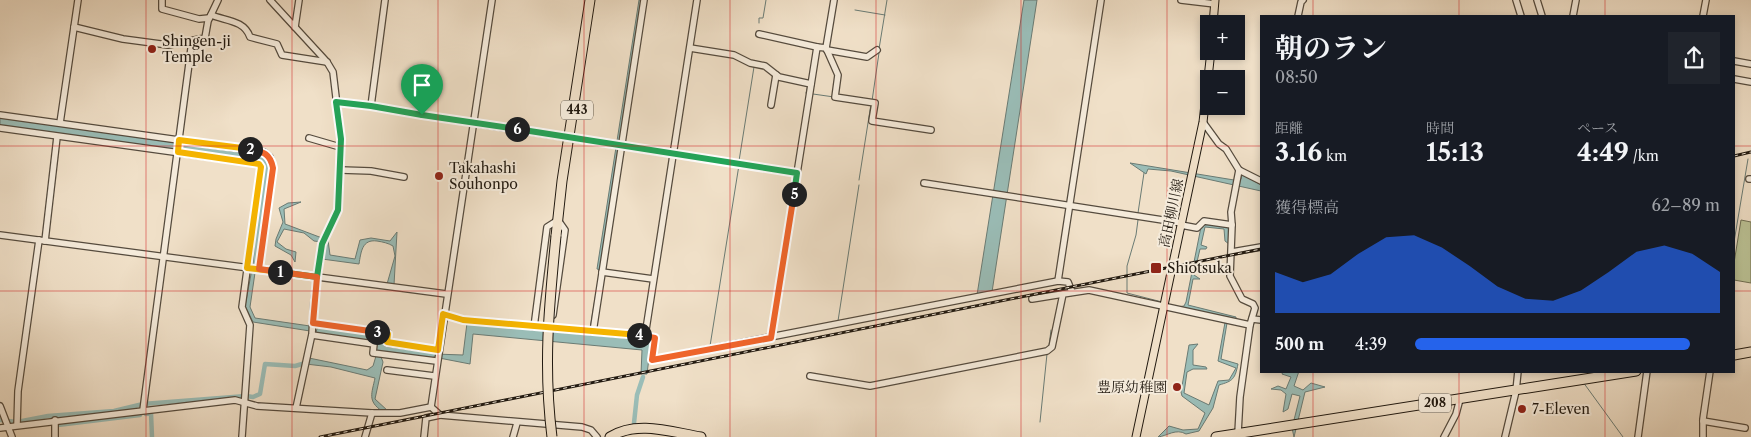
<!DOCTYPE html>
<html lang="ja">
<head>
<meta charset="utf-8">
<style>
  :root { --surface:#171b24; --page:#20242c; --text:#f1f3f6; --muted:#9ea1a6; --accent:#2563eb }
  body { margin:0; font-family:"Libre Caslon Text","Noto Serif JP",serif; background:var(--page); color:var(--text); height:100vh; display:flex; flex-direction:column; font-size:19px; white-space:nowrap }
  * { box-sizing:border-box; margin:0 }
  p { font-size:16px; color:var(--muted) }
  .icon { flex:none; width:28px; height:28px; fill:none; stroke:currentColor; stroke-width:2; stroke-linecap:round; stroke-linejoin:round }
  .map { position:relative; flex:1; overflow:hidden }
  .side { position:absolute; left:1260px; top:15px; width:475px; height:358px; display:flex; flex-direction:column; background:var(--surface); border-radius:0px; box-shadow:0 2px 8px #0003 }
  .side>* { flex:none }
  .controls { position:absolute; left:1200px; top:15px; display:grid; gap:10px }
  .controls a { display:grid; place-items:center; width:45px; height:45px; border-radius:0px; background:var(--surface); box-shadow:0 2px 8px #0003; font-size:25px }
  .pin { position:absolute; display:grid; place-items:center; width:42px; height:42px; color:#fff; margin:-51px -21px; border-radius:50% 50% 50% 0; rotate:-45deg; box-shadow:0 0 5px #0007 }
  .pin .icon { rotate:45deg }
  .km { position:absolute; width:25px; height:25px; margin:-12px; border-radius:50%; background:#222; color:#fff; font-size:14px; line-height:25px; text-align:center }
  .round { display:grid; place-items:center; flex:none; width:52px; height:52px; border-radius:0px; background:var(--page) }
  .overview { display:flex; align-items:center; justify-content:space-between; height:85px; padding:0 15px }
  h1 { font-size:28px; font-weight:700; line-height:38px }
  .metrics { display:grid; grid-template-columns:repeat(3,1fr); gap:8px; height:85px; padding:5px 15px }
  .metrics div { display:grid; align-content:center }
  .metrics b { font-size:25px; font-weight:700 }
  .metrics small { font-size:14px; font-weight:400 }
  .metrics p { font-size:14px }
  .chart { height:140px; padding:10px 15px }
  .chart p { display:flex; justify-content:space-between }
  .chart svg { width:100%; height:90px; margin-top:5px; fill:var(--accent); opacity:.7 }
  ul { padding:0 15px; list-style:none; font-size:16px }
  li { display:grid; grid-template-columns:80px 60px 1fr; align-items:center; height:38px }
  li i { height:12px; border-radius:6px; background:var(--accent) }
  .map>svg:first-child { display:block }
</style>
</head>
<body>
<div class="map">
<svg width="1751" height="437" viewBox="0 0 1751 437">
  <rect width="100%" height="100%" fill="#f0e0c8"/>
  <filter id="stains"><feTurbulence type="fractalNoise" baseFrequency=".004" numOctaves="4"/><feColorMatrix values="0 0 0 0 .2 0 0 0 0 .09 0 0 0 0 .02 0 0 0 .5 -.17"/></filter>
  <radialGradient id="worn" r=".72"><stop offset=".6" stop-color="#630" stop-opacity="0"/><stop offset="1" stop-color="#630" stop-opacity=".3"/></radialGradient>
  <polygon fill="#bbc295" stroke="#6e6e52" points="1741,220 1751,222 1751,283 1734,280 1734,263"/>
  <g fill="#9abdb7" stroke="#6a7b74">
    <polygon points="639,0 643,0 601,270 597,269"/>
    <polygon points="1024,0 1037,0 992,292 977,295"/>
    <polygon points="0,117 266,156 269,161 270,170 250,307 255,318 310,326 310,331 253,322 245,306 253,264 256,220 264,169 260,161 181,150 181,147 175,146 174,149 169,149 0,126"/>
    <polygon points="1130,163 1234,180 1241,179 1242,174 1261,185 1261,191 1171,171 1148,169 1146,174"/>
    <polygon points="301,202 284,209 285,224 322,238 322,242 314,241 304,233 284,229 277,242 286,249 296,252 295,262 291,255 275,246 276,239 283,222 279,208 288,203"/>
    <path d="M1204 224 1230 226 1229 244 1225 241 1224 229 1205 227 1201 245 1207 247 1206 249H1200L1194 275 1200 279H1193L1188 305 1236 317V319L1228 317 1221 359 1238 364C1235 379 1233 381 1219 385L1213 408 1199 431 1186 434C1176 428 1167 436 1158 437L1169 426 1183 430 1198 429 1205 413 1182 396 1181 392 1189 345 1198 344 1193 350V365L1206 367 1207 369H1193L1187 372 1184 393 1209 405 1218 381 1229 380 1236 368 1218 361 1226 317 1176 307 1184 306 1186 302 1201 227Z"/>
    <path d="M397 232 394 285 387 284 395 256 393 246C388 243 383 242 377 241 362 239 361 252 359 264L322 259 326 238 328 240 330 255 355 259 360 240 371 238 390 241Z"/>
    <polygon points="467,323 648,340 651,342 647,374 641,374 642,350 473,334 470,364 434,357 431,358 375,351 376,342 319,334 316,332 318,326 376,334 384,336 383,342 386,344 432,351 435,354 463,355"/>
    <path d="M376 356 381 357 383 362 375 399 388 411H382C367 401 372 393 375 378L331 367 306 364 309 358 367 370 373 366Z"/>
    <polygon points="1283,371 1299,371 1294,386 1303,390 1311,383 1325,387 1305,392 1294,437 1292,428 1300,396 1292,394 1288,409 1283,412 1286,394 1281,390 1271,389 1278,386 1286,389 1291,377 1282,374"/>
  </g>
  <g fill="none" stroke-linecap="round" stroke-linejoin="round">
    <g stroke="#6a7b74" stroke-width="1">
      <polyline points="855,10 885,15"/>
      <polyline points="759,23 759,18 763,18 766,0"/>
      <polyline points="879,49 887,0"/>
      <polyline points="806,93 808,85"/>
      <polyline points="813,94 834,97"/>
      <polyline points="872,101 879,53"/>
      <polyline points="739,161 754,67"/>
      <polyline points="859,180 871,104"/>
      <polyline points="1138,213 1144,173"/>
      <polyline points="1138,220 1136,235 1127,266 1127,293 1162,302"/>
      <polyline points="1734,242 1748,159"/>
      <polyline points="838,321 859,185"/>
      <polyline points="590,329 600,269"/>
      <polyline points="710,346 739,165"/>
      <polyline points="1049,346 1051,330"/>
      <polyline points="1583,382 1623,437"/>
      <polyline points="1040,422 1047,354"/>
    </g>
    <g stroke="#9abdb7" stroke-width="4.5">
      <polyline points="146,414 151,413 152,437"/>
      <polyline points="0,420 17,422 48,416 114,411 143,404 246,396 253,397 260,394 265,364 295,366 309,362"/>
      <polyline points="634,423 637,395 643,377"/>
      <polyline points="58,425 140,415"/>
    </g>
    <g stroke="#554b3e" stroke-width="8">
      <g id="minor">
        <polyline points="162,0 162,9 199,19 209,18"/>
        <polyline points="270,0 327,62 333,72 341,139 338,210 322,244 314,301 312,334 296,408"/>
        <polyline points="492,0 431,407 440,415 582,427 591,430 597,437"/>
        <polyline points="1181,0 1215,4"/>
        <polyline points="1516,0 1521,16"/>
        <polyline points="1537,0 1542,16"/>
        <path d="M211 15C226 21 244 20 250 37L277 44 282 55 327 62"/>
        <polyline points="1298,16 1301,2 1303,0"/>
        <polyline points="1573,16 1576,0"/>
        <polyline points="1703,16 1706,0"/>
        <polyline points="74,27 123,39 168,45 205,38 208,21 218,0"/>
        <polyline points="295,27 299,0"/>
        <polyline points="759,34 817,47"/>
        <polyline points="690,48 734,55 750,63 765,66 779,77 811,84"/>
        <polyline points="826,48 838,75 835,97 875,103 872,121 931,130"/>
        <polyline points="827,50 867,57 877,50"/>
        <polyline points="1734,61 1751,64"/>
        <polyline points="1734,79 1751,82"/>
        <polyline points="336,102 371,106 422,115 797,173"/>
        <polyline points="771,105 776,75"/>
        <polyline points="371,106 385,0"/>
        <polyline points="0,115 264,152 270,157 273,168 259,269"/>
        <polyline points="1203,122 1219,144 1226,149 1239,170 1261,181"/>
        <polyline points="60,123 78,0"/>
        <polyline points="0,128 259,164 261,167 242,307 250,325 242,437"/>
        <polyline points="309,138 340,147"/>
        <polyline points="341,170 371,171 404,177"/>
        <polyline points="1749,179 1751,179"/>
        <polyline points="924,183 1182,223"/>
        <polyline points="1181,225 1197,228 1204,221 1232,225"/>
        <polyline points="0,235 446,294"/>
        <polyline points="45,241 57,137"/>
        <polyline points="1232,252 1261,247"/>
        <polyline points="602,272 653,279"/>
        <polyline points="1058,281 1101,0"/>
        <polyline points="1032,299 1063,294"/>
        <polyline points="443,314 463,320 645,336 655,338 652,360 1058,281 1068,282 1072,292"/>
        <polyline points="1252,319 1261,320"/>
        <polyline points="313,323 388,333 387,343 438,350"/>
        <polyline points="534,327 547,227 558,220 565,230 553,315"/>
        <polyline points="593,332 644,0"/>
        <polyline points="312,335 374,344 373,353 436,361"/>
        <polyline points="645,336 697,0"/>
        <polyline points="771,338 817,47 826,48 834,0"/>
        <polyline points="387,370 434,376"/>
        <polyline points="810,376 870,386 1047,351 1052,347 1063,294 1089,290 1250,325"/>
        <polyline points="0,406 12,437"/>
        <polyline points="143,410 192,41"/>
        <polyline points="1703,421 1745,428"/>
        <polyline points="17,425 18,391 39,240"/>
        <polyline points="0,428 235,400 257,406 372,413 400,413 431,407"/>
        <polyline points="1238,433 1240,397 1250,325 1255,308 1253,304 1242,299 1230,276 1232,225 1231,212 1239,170"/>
        <polyline points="55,437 55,420"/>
        <polyline points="365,437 372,413"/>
        <polyline points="424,437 426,418 440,415"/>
        <polyline points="513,437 517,423"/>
        <polyline points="1444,437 1456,414 1460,399"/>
        <polyline points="1505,437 1516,391 1518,371"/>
        <polyline points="1638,437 1647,371"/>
        <polyline points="1703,437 1703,419 1710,371"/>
      </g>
    </g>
    <g stroke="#211910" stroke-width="9">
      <g id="major">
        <polyline points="1213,24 1215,0"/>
        <polyline points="1136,437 1203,122 1211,51"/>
      </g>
    </g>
    <g stroke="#211910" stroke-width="11">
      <g id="highway">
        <polyline points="556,236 562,181 590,0"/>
        <polyline points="1734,355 1751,352"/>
        <path d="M610 437C637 420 671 432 701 437"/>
        <polyline points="1216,437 1636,371"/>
      </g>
    </g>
    <use href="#minor" stroke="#f5ebdb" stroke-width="5.5"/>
    <use href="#major" stroke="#f0e0c8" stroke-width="7"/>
    <use href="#highway" stroke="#f0e0c8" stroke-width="9"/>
    <g stroke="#211910" stroke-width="3">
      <g id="rail">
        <polyline points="1734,156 1751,152"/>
        <polyline points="320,437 1261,249"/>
      </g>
    </g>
    <use href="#rail" stroke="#f5ebdb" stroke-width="1" stroke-dasharray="4" stroke-linecap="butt"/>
    <g stroke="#211910" stroke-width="11" stroke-linecap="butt">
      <path id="highway-bridge" d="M552 437C543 365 549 307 556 236"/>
    </g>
    <use href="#highway-bridge" stroke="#f0e0c8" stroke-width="9"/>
  </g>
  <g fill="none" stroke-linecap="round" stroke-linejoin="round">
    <g stroke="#fff" stroke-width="10">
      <polyline id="split-1" points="280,272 317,277 322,244 338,210 341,139 336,102 371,106 422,115"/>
    </g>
    <g stroke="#fff" stroke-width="10">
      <polyline id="split-2" points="250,149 179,140 178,152 259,164 261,167 247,268 280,272"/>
    </g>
    <g stroke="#fff" stroke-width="10">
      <path id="split-3" d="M250 149C263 152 270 153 273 168L259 269 317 277 313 323 377 332"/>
    </g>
    <g stroke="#fff" stroke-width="10">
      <polyline id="split-4" points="377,332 388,334 387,342 438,350 443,314 463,320 639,335"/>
    </g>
    <g stroke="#fff" stroke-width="10">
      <polyline id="split-5" points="639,335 655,338 652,360 771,338 794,194"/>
    </g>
    <g stroke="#fff" stroke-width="10">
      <polyline id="split-6" points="517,129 797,173 794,194"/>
    </g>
    <g stroke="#fff" stroke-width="10">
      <polyline id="split-7" points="422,115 517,129"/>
    </g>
    <use href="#split-1" stroke="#22a559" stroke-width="6"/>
    <use href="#split-2" stroke="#f5b400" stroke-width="6"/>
    <use href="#split-3" stroke="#f0652b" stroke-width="6"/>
    <use href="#split-4" stroke="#f5b400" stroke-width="6"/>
    <use href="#split-5" stroke="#f0652b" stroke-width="6"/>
    <use href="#split-6" stroke="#22a559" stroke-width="6"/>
    <use href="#split-7" stroke="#22a559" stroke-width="6"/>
  </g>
  <path fill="none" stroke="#d62828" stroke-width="1" stroke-opacity="0.55" d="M146 0V437M292 0V437M438 0V437M584 0V437M730 0V437M876 0V437M1021 0V437M1167 0V437M1313 0V16M1459 0V16M1605 0V16M0 146H1261M1734 146H1751M0 291H1261M1734 291H1751M1313 371V437M1459 371V437M1605 371V437"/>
  <g fill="#8f2418" stroke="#f5ebdb" stroke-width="2">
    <circle cx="152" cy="49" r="5"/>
    <circle cx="439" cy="176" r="5"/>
    <rect x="1150" y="262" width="12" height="12" rx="2.5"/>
    <circle cx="1177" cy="387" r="5"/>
    <circle cx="1522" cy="409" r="5"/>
  </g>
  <g text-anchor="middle" stroke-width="4" stroke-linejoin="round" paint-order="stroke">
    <g fill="#f5ebdb" stroke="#61584d" stroke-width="1">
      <rect x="561" y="100.5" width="32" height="19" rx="4"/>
      <rect x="1419" y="393.5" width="32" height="19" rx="4"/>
    </g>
    <g font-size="12" font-weight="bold" fill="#211910">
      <text x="577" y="114">443</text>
      <text x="1435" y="407">208</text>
    </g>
    <g font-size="14" fill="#211910" stroke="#f5ebdb" text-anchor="start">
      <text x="162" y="46">Shingen-ji<tspan x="162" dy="16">Temple</tspan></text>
      <text x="449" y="173">Takahashi<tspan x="449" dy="16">Souhonpo</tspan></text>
      <text x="1167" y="273">Shiotsuka</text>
      <text x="1167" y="392" text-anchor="end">豊原幼稚園</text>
      <text x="1532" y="414">7-Eleven</text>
    </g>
    <g font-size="14" fill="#211910" stroke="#f5ebdb">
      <text transform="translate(1171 213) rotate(-78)" y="5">高田柳川線</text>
    </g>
  </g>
  <rect width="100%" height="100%" filter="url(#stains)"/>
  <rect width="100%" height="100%" fill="url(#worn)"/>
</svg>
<div class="controls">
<a>+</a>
<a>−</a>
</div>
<div class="pin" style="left:422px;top:115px;background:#1e9e55"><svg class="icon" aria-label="arrive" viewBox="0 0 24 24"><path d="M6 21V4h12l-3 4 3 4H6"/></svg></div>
<b class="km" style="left:280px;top:272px">1</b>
<b class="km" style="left:250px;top:149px">2</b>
<b class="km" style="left:377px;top:332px">3</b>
<b class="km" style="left:639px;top:335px">4</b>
<b class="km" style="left:794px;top:194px">5</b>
<b class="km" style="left:517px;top:129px">6</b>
<section class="side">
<div class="overview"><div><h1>朝のラン</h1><p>08:50</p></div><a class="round"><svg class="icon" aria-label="share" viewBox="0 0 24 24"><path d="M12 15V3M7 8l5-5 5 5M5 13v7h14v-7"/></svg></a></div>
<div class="metrics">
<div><p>距離</p><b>3.16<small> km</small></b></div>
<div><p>時間</p><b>15:13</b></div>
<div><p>ペース</p><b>4:49<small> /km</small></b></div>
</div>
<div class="chart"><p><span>獲得標高</span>62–89 m</p>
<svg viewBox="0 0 160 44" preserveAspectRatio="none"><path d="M0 44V24L10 29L20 25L30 15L40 7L50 6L60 12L70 21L80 31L90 37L100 38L110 33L120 24L130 14L140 11L150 15L160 24V44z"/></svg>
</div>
<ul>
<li><b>500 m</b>4:39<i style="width:90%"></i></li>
</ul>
</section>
</div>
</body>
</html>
